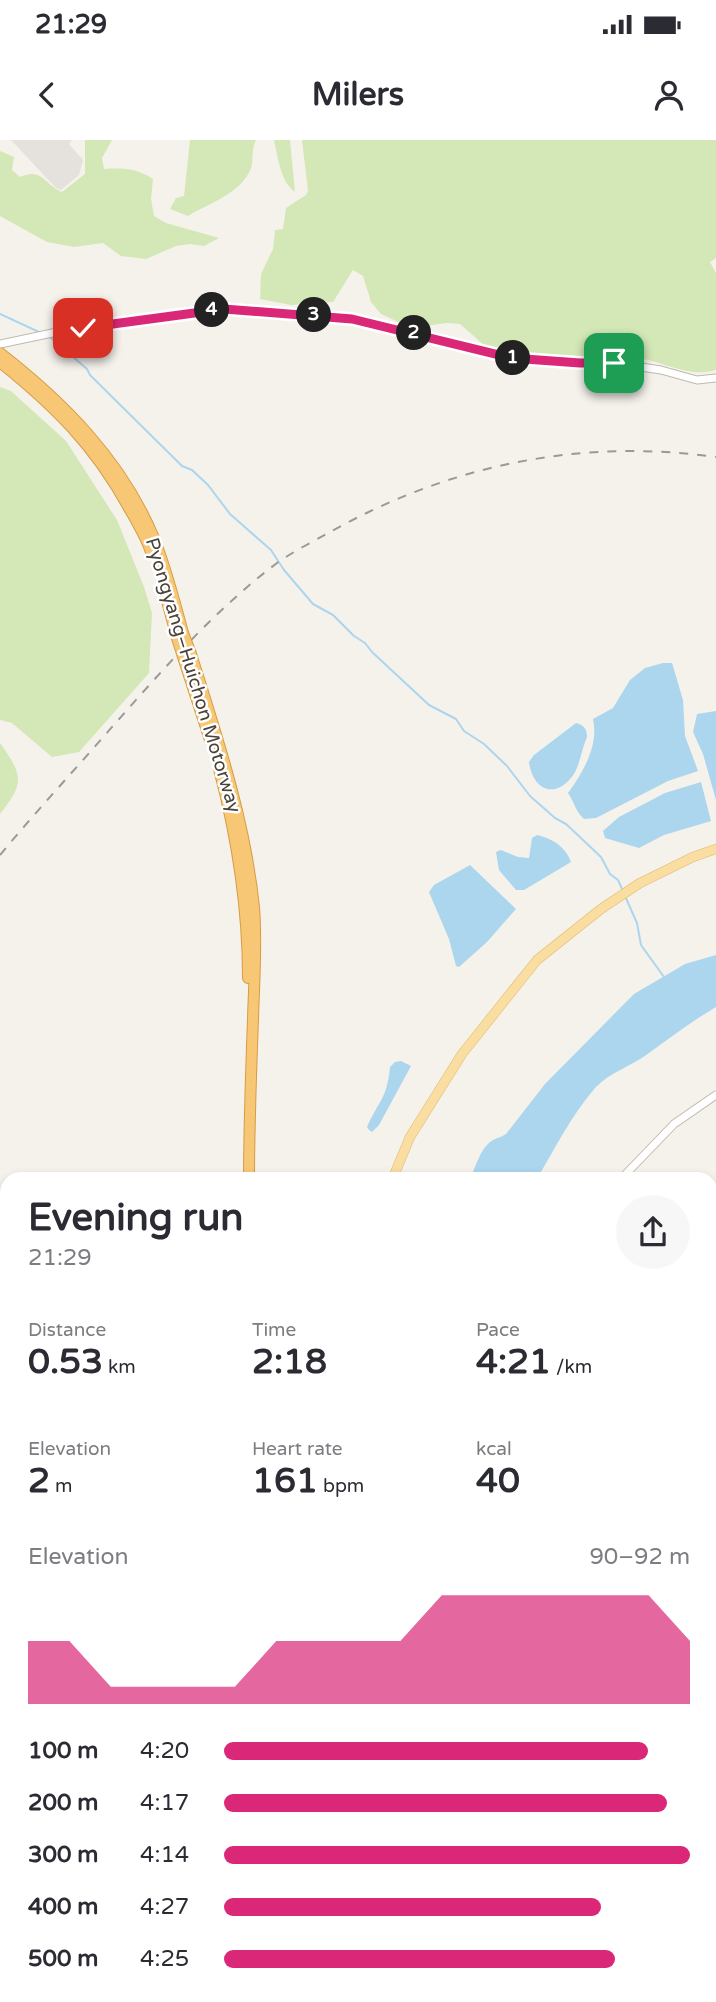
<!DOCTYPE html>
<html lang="en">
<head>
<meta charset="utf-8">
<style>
  :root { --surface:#fff; --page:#f7f7f7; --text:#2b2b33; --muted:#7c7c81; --accent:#db2777 }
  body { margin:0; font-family:"Varela Round",sans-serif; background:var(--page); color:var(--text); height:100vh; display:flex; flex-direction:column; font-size:26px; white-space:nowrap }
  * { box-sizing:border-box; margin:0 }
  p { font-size:23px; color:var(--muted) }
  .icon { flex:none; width:38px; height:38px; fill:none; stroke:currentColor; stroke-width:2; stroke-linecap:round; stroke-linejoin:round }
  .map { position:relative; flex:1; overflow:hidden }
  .panel { position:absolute; left:0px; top:1032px; width:718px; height:830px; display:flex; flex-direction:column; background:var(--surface); border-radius:21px 21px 0 0; box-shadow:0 4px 10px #0003 }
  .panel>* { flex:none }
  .pin { position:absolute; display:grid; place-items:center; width:60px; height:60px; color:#fff; margin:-30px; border-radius:14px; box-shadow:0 4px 10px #0006 }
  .km { position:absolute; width:35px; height:35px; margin:-18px; border-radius:50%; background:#222; color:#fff; font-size:19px; line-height:35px; text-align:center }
  .round { display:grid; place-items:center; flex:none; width:74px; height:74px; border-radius:37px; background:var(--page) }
  .head { display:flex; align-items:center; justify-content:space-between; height:119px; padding:0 28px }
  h1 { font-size:38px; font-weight:700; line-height:52px }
  .metrics { display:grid; grid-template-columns:repeat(3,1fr); gap:10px; height:119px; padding:7px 28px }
  .metrics div { display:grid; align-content:center }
  .metrics b { font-size:35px; font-weight:700 }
  .metrics small { font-size:19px; font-weight:400 }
  .metrics p { font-size:19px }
  .chart { height:196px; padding:14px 28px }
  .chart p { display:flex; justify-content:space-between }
  .chart svg { width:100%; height:126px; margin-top:7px; fill:var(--accent); opacity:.7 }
  ul { padding:0 28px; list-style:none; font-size:23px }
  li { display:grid; grid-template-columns:112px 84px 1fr; align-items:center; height:52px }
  li i { height:18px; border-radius:9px; background:var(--accent) }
  .status { display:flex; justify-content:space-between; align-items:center; height:49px; padding:0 35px; background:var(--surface); direction:ltr }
  .status svg { height:19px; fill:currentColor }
  header { display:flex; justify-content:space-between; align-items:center; height:91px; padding:0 28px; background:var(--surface); font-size:32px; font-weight:700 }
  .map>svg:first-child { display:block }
</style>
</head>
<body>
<div class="status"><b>21:29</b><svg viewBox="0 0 49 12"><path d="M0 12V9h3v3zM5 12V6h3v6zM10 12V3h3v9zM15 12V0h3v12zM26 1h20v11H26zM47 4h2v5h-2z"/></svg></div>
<header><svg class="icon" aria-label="back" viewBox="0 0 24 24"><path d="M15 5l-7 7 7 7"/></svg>Milers<svg class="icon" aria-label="person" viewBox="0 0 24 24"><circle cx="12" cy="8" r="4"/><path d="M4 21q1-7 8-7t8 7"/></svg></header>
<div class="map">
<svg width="716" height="1862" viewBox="0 0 716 1862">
  <rect width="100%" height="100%" fill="#f5f2ec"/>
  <polygon fill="#e5e1dd" points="11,0 72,0 69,4 83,20 79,35 61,50 56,48"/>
  <g fill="#d3e7b7">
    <path d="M85 0H112L102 18 104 29C123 28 136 28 153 39L151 59 154 76 166 83 219 98 204 106 190 104 176 106 146 119 121 116 103 103 74 107 47 102 0 76V11L14 17 12 30 20 37C43 27 43 44 62 52L85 34Z"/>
    <path d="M190 0H256C251 9 254 18 251 28 241 54 209 63 188 76L170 69 176 58 184 56Z"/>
    <path d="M274 0H290L295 52C280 41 278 17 274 0Z"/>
    <path d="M302 0H716V118L710 122 716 133V230C693 237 671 226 648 220 623 214 597 216 572 217 552 217 532 216 512 213L511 202 500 211 484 205 460 184 447 183 411 188 381 174 371 162 363 136 353 130 333 162 291 165 260 159 261 134 273 109 275 90 283 89 286 68 306 55 308 51Z"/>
    <polygon points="0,247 11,251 66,301 117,380 144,447 152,473 149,533 79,612 52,617 12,583 0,580"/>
    <path d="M0 603C23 636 25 642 0 674Z"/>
    <polygon points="716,1488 716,1585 711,1585 710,1489"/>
  </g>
  <g fill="#acd5ee">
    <path d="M663 523H672L683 560 685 596 698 631 668 641 596 678 584 679C575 671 575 663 568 653 583 633 599 605 593 579L613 568 630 540 645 528Z"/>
    <polygon points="716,571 716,660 703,614 693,592 697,574"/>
    <path d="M576 583C584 585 587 589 587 597 582 608 580 624 574 634 556 660 533 651 529 622L534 615Z"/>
    <polygon points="701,642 711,681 664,695 639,708 605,698 603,691 619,677 665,653"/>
    <path d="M537 695C552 698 566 707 571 722L524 750H516L499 730 496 712 501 710 518 717 529 718 532 698Z"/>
    <polygon points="470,725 516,769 487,802 459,827 456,826 449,799 429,752 434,745"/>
    <path d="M716 815V867C692 881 671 897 649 913 632 926 610 932 595 948 571 976 555 1008 537 1039H470C475 1028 480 1010 490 1002 495 998 500 998 506 994L545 944 634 854 685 824Z"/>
    <path d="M401 921 411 926 379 985 372 992 369 990 367 987C379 960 387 959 390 927L395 922Z"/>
  </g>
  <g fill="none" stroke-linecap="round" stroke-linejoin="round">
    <g stroke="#acd5ee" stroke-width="2">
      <polyline points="0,174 39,192"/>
      <polyline points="50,197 87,229 90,235 182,326 192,330 208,345 230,374 271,410 284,430 313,464 333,475 354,496 365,503 372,512 429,565 456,579 464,591 484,604 507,626 530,656 555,678 566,684 601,717 610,734 618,740 623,751"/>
      <polyline points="625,756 637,783 641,805 664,837"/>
      <polyline points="0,1352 7,1352"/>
      <polyline points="0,1816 7,1819"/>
      <polyline points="78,1855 82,1855"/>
      <polyline points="85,1855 92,1862"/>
      <polyline points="556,1859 559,1862"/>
    </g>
    <g stroke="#c0b9ae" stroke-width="9">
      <g id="minor">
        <polyline points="0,204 57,192 224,169 352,179 511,218 580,223 614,223 661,230 697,240 716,238"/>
        <polyline points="620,1040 674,984 716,955"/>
        <polyline points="710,1222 716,1222"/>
        <polyline points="0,1418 7,1419"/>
        <polyline points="710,1588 716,1590"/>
        <polyline points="0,1822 7,1825"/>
        <polyline points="67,1855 75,1862"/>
        <polyline points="495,1862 506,1855"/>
      </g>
    </g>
    <g stroke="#dfba70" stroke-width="10">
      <g id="major">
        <polyline points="392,1040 410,997 462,914 537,820 601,769 640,743 693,717 716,709"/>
        <polyline points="0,1334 7,1334"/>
      </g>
    </g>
    <g stroke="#d69c44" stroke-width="12">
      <g id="highway">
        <path d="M0 213C63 262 121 320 153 396 166 427 174 460 183 493"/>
        <path d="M0 222C55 266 95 306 129 368 137 382 146 397 151 412"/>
        <polyline points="164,450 177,498"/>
        <path d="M191 514C217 597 245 680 254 767 257 804 254 842 253 879 251 933 249 986 249 1040"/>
        <polyline points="184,520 210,600"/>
        <path d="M219 629C237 697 248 768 248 838"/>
        <polyline points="427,1855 432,1862"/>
        <polyline points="437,1855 441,1862"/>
      </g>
    </g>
    <use href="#minor" stroke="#fff" stroke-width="7"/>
    <use href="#major" stroke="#f9dda1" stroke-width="9"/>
    <use href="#highway" stroke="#f7c775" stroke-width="10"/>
    <path stroke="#999" stroke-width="2" stroke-dasharray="9 9" stroke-linecap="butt" d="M0 715C34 674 70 635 105 595 159 534 212 472 277 423 294 411 314 401 332 391 450 325 581 298 716 317"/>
    <g stroke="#d69c44" stroke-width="12" stroke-linecap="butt">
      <g id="highway-bridge">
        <polyline points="183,493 191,514"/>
        <polyline points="177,498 184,520"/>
      </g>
    </g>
    <use href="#highway-bridge" stroke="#f7c775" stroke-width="10"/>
  </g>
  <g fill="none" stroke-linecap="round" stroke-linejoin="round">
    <g stroke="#fff" stroke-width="14">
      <polyline id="route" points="83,188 224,169 352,179 511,218 580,223 614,223"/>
    </g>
    <use href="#route" stroke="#db2777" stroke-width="9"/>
  </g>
  <g text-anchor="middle" stroke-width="5" stroke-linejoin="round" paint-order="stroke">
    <g font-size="19" fill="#49433a" stroke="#fff">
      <text transform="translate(194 535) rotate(73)" y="7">Pyongyang–Huichon Motorway</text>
    </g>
  </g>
</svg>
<div class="pin" style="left:614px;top:223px;background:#1e9e55"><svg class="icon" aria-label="arrive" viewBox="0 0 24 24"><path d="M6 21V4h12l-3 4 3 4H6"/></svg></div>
<div class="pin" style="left:83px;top:188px;background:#d93025"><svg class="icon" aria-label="check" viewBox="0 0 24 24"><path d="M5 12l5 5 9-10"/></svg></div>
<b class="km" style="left:513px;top:218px">1</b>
<b class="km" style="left:414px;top:193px">2</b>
<b class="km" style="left:314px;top:175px">3</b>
<b class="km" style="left:212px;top:170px">4</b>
<section class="panel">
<div class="head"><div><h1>Evening run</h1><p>21:29</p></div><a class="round"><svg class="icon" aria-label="share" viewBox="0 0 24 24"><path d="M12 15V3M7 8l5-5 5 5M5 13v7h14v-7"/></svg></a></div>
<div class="metrics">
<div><p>Distance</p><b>0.53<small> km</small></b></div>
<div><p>Time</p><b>2:18</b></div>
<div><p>Pace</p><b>4:21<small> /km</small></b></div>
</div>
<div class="metrics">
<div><p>Elevation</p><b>2<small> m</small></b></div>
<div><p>Heart rate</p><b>161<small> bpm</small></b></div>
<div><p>kcal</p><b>40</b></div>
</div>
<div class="chart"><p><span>Elevation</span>90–92 m</p>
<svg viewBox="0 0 160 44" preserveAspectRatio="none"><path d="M0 44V22L10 22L20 38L30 38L40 38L50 38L60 22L70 22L80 22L90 22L100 6L110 6L120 6L130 6L140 6L150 6L160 22V44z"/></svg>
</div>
<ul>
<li><b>100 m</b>4:20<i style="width:91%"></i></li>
<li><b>200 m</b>4:17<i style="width:95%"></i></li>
<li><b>300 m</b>4:14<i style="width:100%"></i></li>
<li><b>400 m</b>4:27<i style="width:81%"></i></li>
<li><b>500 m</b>4:25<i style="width:84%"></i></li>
</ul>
</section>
</div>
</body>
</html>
